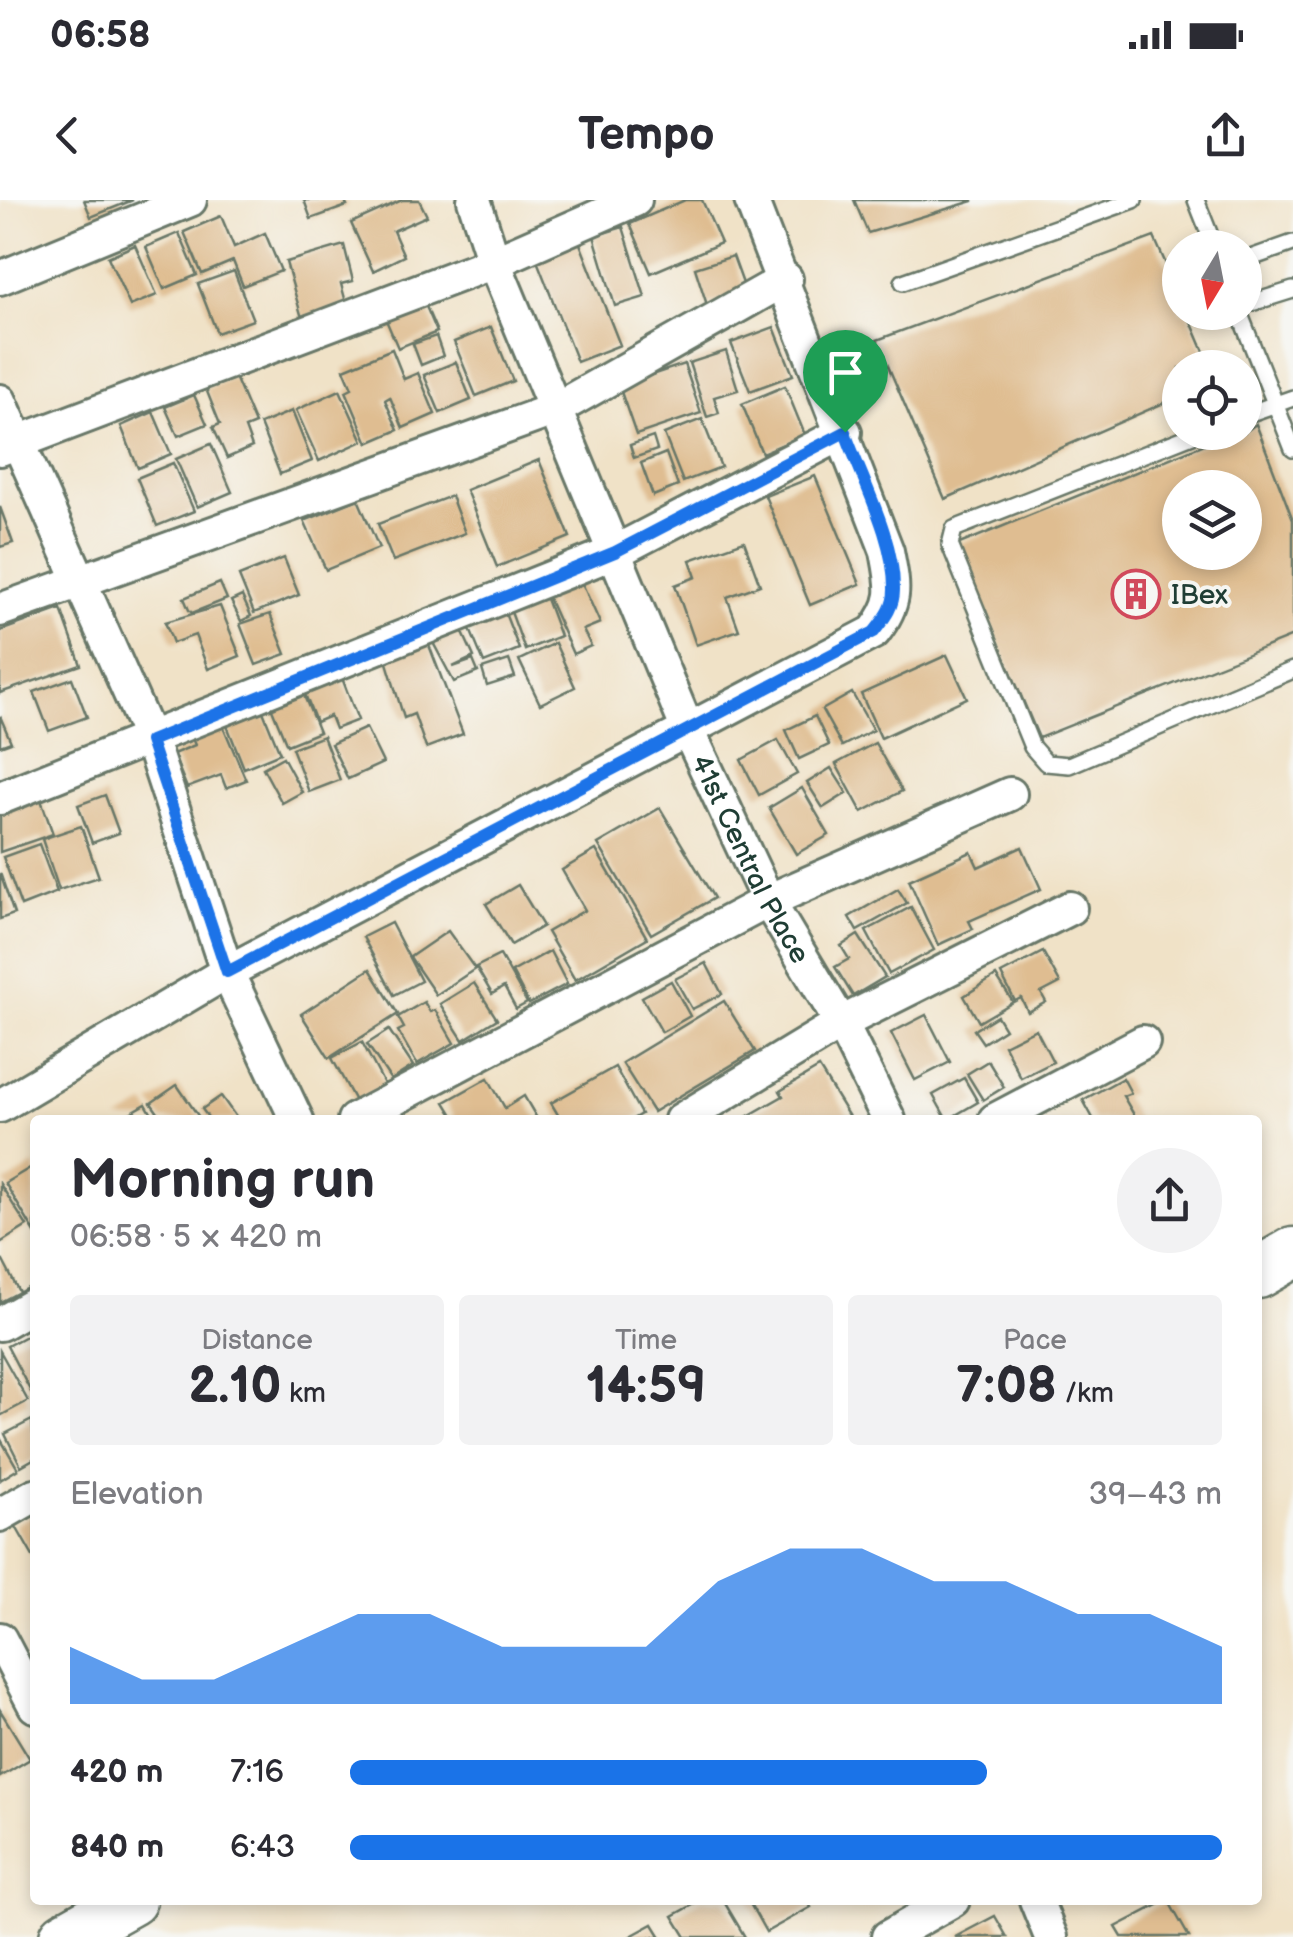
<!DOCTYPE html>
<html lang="en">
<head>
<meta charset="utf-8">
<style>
  :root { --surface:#fff; --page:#f2f2f3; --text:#2b2b33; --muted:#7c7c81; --accent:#1a73e8 }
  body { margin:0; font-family:"Balsamiq Sans",sans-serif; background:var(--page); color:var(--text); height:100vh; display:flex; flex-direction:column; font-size:38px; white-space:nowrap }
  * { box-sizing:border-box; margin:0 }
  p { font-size:32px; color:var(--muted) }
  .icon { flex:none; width:55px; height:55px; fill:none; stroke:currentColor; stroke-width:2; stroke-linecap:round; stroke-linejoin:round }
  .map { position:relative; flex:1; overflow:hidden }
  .side { position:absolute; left:30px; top:915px; width:1232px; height:790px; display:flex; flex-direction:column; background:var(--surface); border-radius:10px; box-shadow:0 5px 15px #0003 }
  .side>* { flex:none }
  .needle { width:65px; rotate:190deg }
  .tools { position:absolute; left:1162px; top:30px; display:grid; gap:20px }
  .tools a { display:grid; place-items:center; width:100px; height:100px; border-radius:50%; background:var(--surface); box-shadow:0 5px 15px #0003; font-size:50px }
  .pin { position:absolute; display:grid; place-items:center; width:85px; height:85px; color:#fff; margin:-102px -42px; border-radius:50% 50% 50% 0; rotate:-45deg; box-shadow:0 0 10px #0007 }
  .pin .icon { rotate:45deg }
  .round { display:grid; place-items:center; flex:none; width:105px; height:105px; border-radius:52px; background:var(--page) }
  .overview { display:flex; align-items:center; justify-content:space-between; height:170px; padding:0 40px }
  h1 { font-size:55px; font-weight:800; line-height:75px }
  .figures { display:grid; grid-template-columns:repeat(3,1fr); gap:15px; height:170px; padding:10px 40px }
  .figures div { display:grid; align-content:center; border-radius:10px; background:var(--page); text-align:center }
  .figures b { font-size:50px; font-weight:800 }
  .figures small { font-size:28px; font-weight:400 }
  .figures p { font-size:28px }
  .chart { height:280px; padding:20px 40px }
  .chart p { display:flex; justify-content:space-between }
  .chart svg { width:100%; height:180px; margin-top:10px; fill:var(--accent); opacity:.7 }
  ul { padding:0 40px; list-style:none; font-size:32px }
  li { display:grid; grid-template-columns:160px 120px 1fr; align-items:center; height:75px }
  li i { height:25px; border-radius:12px; background:var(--accent) }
  .status { display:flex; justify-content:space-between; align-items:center; height:70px; padding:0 50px; background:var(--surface); direction:ltr }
  .status svg { height:28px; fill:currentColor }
  header { display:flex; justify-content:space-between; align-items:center; height:130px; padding:0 40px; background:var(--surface); font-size:45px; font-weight:800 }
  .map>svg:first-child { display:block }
</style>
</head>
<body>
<div class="status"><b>06:58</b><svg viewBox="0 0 49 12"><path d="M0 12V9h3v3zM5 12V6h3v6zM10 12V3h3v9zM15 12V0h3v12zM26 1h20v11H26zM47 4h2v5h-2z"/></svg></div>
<header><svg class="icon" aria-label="back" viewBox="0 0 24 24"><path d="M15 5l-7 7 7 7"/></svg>Tempo<svg class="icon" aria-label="share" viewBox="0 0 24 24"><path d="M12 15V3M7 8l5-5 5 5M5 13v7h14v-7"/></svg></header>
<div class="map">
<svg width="1293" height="1737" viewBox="0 0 1293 1737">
  <rect width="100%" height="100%" fill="#f6f6f2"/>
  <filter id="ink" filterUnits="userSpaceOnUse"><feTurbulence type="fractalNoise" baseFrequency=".01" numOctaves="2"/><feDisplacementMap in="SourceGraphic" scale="20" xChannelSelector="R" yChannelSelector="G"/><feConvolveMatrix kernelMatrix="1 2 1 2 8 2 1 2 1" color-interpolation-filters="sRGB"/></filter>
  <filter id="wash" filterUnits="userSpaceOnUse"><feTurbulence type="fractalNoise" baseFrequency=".0048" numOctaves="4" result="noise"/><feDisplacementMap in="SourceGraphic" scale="40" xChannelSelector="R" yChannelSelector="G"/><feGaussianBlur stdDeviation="2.25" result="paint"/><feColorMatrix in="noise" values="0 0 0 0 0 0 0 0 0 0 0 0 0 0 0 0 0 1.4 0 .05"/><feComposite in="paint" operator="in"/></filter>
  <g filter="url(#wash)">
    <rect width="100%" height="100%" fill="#f0e2c7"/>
    <g id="blocks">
      <g fill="#dfbd91" fill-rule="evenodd">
        <polygon points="84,0 133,0 91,17"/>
        <polygon points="304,0 344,0 347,6 311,19"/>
        <polygon points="402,0 419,0 427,16 393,31 404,56 373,71 351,23"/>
        <polygon points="685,0 702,0 721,43 651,73 630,24"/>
        <polygon points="854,0 973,0 973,1 868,33"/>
        <polygon points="221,16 234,47 265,33 281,71 243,86 233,61 202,74 184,32"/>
        <polygon points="623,27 645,97 615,106 594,36"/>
        <polygon points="179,33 197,75 164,89 146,47"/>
        <polygon points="1154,37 1180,96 1180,112 1187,112 1211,168 1180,168 1180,196 945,299 877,140"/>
        <polygon points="579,41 620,145 577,162 536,58"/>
        <polygon points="135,45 157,95 130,106 108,57"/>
        <polygon points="344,45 353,81 341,84 347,106 302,118 286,62"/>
        <polygon points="733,56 746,92 707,105 695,68"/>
        <polygon points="234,71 253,120 217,133 198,84"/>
        <polygon points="425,104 437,132 398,148 386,120"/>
        <polygon points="491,127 513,181 476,196 454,142"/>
        <polygon points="774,127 793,175 750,191 731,143"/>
        <polygon points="436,136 443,156 421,165 413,144"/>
        <polygon points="392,149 404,179 418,173 435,214 403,228 390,197 385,200 398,230 368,243 346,191 352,188 344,169"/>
        <polygon points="726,151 738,190 714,197 719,213 707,217 689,163"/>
        <polygon points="456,162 471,200 440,213 424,175"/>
        <polygon points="684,164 701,213 636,235 619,186"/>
        <polygon points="235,177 255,224 245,228 252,247 227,258 213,227 220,224 206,189"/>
        <polygon points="785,186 805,235 762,253 742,204"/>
        <polygon points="340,190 363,241 319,261 296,210"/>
        <polygon points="194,195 207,224 178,236 165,207"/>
        <polygon points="292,211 312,261 280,274 260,224"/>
        <polygon points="153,212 171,254 138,268 121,226"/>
        <polygon points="702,219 721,267 683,282 664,234"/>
        <path d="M1256 224 1293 320V436L1039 538 957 345 1234 232H1245ZM1180 288H1245V352H1180Z"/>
        <polygon points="653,237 657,250 634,258 630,245"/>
        <polygon points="211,244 232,292 197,307 176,259"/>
        <polygon points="666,253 678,286 653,296 641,263"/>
        <polygon points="539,260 570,337 497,367 466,290"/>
        <polygon points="173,263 194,311 157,326 137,278"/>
        <polygon points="815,276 860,384 810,405 765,296"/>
        <polygon points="451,296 465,333 393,361 378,324"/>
        <polygon points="358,299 379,348 326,370 304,321"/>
        <polygon points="0,307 13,343 0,347"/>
        <polygon points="744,341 760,385 727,397 739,430 696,445 675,385 696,377 690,360"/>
        <polygon points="284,358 299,395 254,413 239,376"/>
        <polygon points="578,374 600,423 583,430 591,446 573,454 544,389"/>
        <polygon points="220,383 227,399 192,413 189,410 184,398"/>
        <polygon points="542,388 560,436 525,450 507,401"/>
        <polygon points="242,396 251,416 241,421 231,401"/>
        <polygon points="220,406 240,456 208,469 195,435 173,443 165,422"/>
        <polygon points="503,408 519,449 484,463 467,422"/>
        <polygon points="61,409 81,465 0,493 0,431"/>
        <polygon points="270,414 286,454 256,465 240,424"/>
        <polygon points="458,422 474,457 453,467 473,460 478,472 454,482 429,435"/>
        <polygon points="427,440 463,534 426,548 414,514 404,518 385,456"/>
        <polygon points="555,443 575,487 540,504 519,460"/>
        <polygon points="947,455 967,498 881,538 861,494"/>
        <polygon points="509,460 515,477 487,486 482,469"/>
        <polygon points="339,470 358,520 335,529 330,516 316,522 301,484"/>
        <polygon points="72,478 87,517 49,531 34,492"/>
        <polygon points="300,486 319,532 287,545 268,499"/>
        <polygon points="852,493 873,530 842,546 822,510"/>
        <polygon points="260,504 280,553 244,568 224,518"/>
        <polygon points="0,516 11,542 0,546"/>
        <polygon points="815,516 829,545 799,559 786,530"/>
        <polygon points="220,519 246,580 226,588 221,575 187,588 173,554 195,545 189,532"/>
        <polygon points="366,528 383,563 348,579 331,544"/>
        <polygon points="323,536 340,580 309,592 292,548"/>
        <polygon points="778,540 797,574 759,595 741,560"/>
        <polygon points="875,543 902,591 862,612 836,564"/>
        <polygon points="283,557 302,592 282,603 263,568"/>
        <polygon points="831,568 847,593 823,608 807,583"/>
        <polygon points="802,588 829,635 796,654 769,608"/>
        <polygon points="39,594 53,634 0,652 0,607"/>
        <polygon points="105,595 119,633 92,643 78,605"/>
        <polygon points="660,608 714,698 651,734 598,644"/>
        <polygon points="81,626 99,677 59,690 42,639"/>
        <polygon points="39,644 57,692 21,706 3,657"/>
        <polygon points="1022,647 1041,689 969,721 973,729 938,745 909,680 971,652 978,667"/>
        <polygon points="596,650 647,738 575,780 547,732 585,710 562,670"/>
        <polygon points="0,673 14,714 0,719"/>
        <polygon points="518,685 543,726 511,745 486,704"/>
        <polygon points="898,689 907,703 857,731 849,717"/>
        <polygon points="911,707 934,750 889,774 866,731"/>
        <polygon points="391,723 421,781 394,795 363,737"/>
        <polygon points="448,731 475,769 436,795 410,757"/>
        <polygon points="858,735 885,777 853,796 835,767 849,759 841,746"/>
        <polygon points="550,751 567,784 529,804 512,772"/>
        <polygon points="1043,752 1060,783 1041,793 1046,802 1028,812 1021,798 1015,801 1001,774"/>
        <polygon points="500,755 527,803 516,809 504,787 492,794 476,767"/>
        <polygon points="706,763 722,794 692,809 675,779"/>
        <polygon points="370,769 398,814 329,858 301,814"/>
        <polygon points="996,776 1013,802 979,822 964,796"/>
        <polygon points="671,781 690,816 662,832 642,797"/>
        <polygon points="474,783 497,819 463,840 440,804"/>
        <polygon points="724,801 755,851 653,912 622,863"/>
        <polygon points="424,802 430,812 435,810 454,843 417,864 398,831 404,828 398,817"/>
        <polygon points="926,815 950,862 915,880 891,833"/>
        <polygon points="997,816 1005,829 983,843 974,830"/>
        <polygon points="1036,829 1053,862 1021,878 1004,845"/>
        <polygon points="389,830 413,866 391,880 367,844"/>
        <polygon points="362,842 385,886 355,901 332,858"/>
        <polygon points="988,861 1004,887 983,900 967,874"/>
        <polygon points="615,867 641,914 631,920 561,920 551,903"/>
        <polygon points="819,868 851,920 741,920 783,896 780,891"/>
        <polygon points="488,878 505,908 524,896 538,920 456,920 445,902"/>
        <polygon points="964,878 978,902 947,920 933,895"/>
        <polygon points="1123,878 1131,893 1123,896 1137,920 1094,920 1083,900"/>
        <polygon points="177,885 201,920 163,920 151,903"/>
        <polygon points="221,896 238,920 210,920 202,909"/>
        <polygon points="146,904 155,920 118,920"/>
        <polygon points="35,965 35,1033 5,983"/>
        <polygon points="0,984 27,1026 0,1043"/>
        <polygon points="3,1061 19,1092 0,1102 0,1063"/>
        <polygon points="35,1131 35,1193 32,1194 7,1146"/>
        <polygon points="0,1151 28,1201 0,1216"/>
        <polygon points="32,1220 35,1258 21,1266 5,1234"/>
        <polygon points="0,1238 18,1269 0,1280"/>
        <polygon points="35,1313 35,1360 15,1325"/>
        <polygon points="0,1510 30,1559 0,1577"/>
        <polygon points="702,1700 723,1700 745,1737 686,1737 673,1716"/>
        <polygon points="748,1700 807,1700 811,1707 766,1732"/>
        <polygon points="1168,1700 1189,1737 1122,1737 1116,1727"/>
        <polygon points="995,1716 1007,1737 955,1737"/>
        <polygon points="653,1724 661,1737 629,1737"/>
      </g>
    </g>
  </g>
  <g filter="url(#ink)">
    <use href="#blocks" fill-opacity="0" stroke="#687767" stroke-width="2.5"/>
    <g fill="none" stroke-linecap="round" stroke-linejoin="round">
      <g stroke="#687767" stroke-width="20">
        <g id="service">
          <polyline points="1196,0 1215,48"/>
          <polyline points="1245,60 1293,43"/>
          <polyline points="903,82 1134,0"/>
          <polyline points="1245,105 1293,90"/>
          <polyline points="1239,112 1293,249"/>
          <polyline points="1245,215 1293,198"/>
          <polyline points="1200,232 954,329 950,345 1032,547 1046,563 1069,565 1293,470"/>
        </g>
      </g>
      <g stroke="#687767" stroke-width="38">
        <g id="minor">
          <path id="s1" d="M474 0 494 62 687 528 768 701 841 823 889 920"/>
          <polyline points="0,78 190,0"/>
          <polyline points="0,201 151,541 227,772 297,920"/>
          <polyline points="0,249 494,62 635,0"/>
          <polyline points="0,410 556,209 786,79"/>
          <polyline points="0,598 615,352 845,232"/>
          <path d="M0 906 227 772 874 432C898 401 894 388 887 351L751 0"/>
          <polyline points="354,920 768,701 1010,594"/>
          <polyline points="681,920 841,823 1070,708"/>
          <polyline points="995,920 1143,842"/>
          <polyline points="0,1124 35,1104"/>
          <polyline points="0,1315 35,1295"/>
          <polyline points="0,1439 35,1506"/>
          <polyline points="1036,1700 1051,1737"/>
          <polyline points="888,1737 953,1700"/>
        </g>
      </g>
      <g stroke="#687767" stroke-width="55">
        <g id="primary">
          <polyline points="1258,1073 1293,1053"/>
          <polyline points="65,1737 131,1700"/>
        </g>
      </g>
      <use href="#service" stroke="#fff" stroke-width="15"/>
      <use href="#minor" stroke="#fff" stroke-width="32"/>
      <use href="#primary" stroke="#fff" stroke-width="50"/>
    </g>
  </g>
  <g fill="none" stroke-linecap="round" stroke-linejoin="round" filter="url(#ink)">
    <g stroke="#fff" stroke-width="20">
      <path id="route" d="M845 232C862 280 895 339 894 390 894 408 884 419 874 432L227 772 150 541 615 352Z"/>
    </g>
    <use href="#route" stroke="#1a73e8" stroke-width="12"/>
  </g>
  <defs>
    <g id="building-ring" transform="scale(2.5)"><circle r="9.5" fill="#f6f6f2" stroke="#d1495b" stroke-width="1.5"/><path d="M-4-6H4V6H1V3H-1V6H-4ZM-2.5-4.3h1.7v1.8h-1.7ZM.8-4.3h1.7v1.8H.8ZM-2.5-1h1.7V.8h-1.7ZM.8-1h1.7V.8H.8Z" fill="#d1495b"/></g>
  </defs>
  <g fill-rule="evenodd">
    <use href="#building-ring" x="1136" y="394"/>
  </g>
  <g text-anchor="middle" stroke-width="8" stroke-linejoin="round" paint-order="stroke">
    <g font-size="28" fill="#1f3d34" stroke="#f6f6f2" text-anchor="start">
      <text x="1171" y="404">IBex</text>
    </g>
    <g font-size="28" fill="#1f3d34" stroke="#f6f6f2">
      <text dy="10" stroke="none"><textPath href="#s1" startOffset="715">41st Central Place</textPath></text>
    </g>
  </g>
</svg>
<div class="tools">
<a><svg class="needle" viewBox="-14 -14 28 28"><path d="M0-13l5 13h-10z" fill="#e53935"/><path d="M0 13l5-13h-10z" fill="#7c7c81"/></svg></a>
<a><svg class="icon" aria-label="locate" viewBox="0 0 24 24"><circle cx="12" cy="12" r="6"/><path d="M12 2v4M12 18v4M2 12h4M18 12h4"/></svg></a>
<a><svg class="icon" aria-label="layers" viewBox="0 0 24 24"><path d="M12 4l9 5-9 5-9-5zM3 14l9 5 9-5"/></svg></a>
</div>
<div class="pin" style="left:845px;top:232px;background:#1e9e55"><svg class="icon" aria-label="arrive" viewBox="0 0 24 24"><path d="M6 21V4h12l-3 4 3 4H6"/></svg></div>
<section class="side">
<div class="overview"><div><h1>Morning run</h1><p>06:58 · 5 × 420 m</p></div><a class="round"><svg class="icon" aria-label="share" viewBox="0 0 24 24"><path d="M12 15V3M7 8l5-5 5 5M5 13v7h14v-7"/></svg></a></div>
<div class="figures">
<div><p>Distance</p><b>2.10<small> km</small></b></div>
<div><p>Time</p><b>14:59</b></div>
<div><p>Pace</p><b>7:08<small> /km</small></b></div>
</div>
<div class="chart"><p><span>Elevation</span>39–43 m</p>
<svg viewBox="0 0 160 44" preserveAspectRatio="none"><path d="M0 44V30L10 38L20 38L30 30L40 22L50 22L60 30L70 30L80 30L90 14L100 6L110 6L120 14L130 14L140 22L150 22L160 30V44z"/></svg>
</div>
<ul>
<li><b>420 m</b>7:16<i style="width:73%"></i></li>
<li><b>840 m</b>6:43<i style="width:100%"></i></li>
</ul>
</section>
</div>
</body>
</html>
